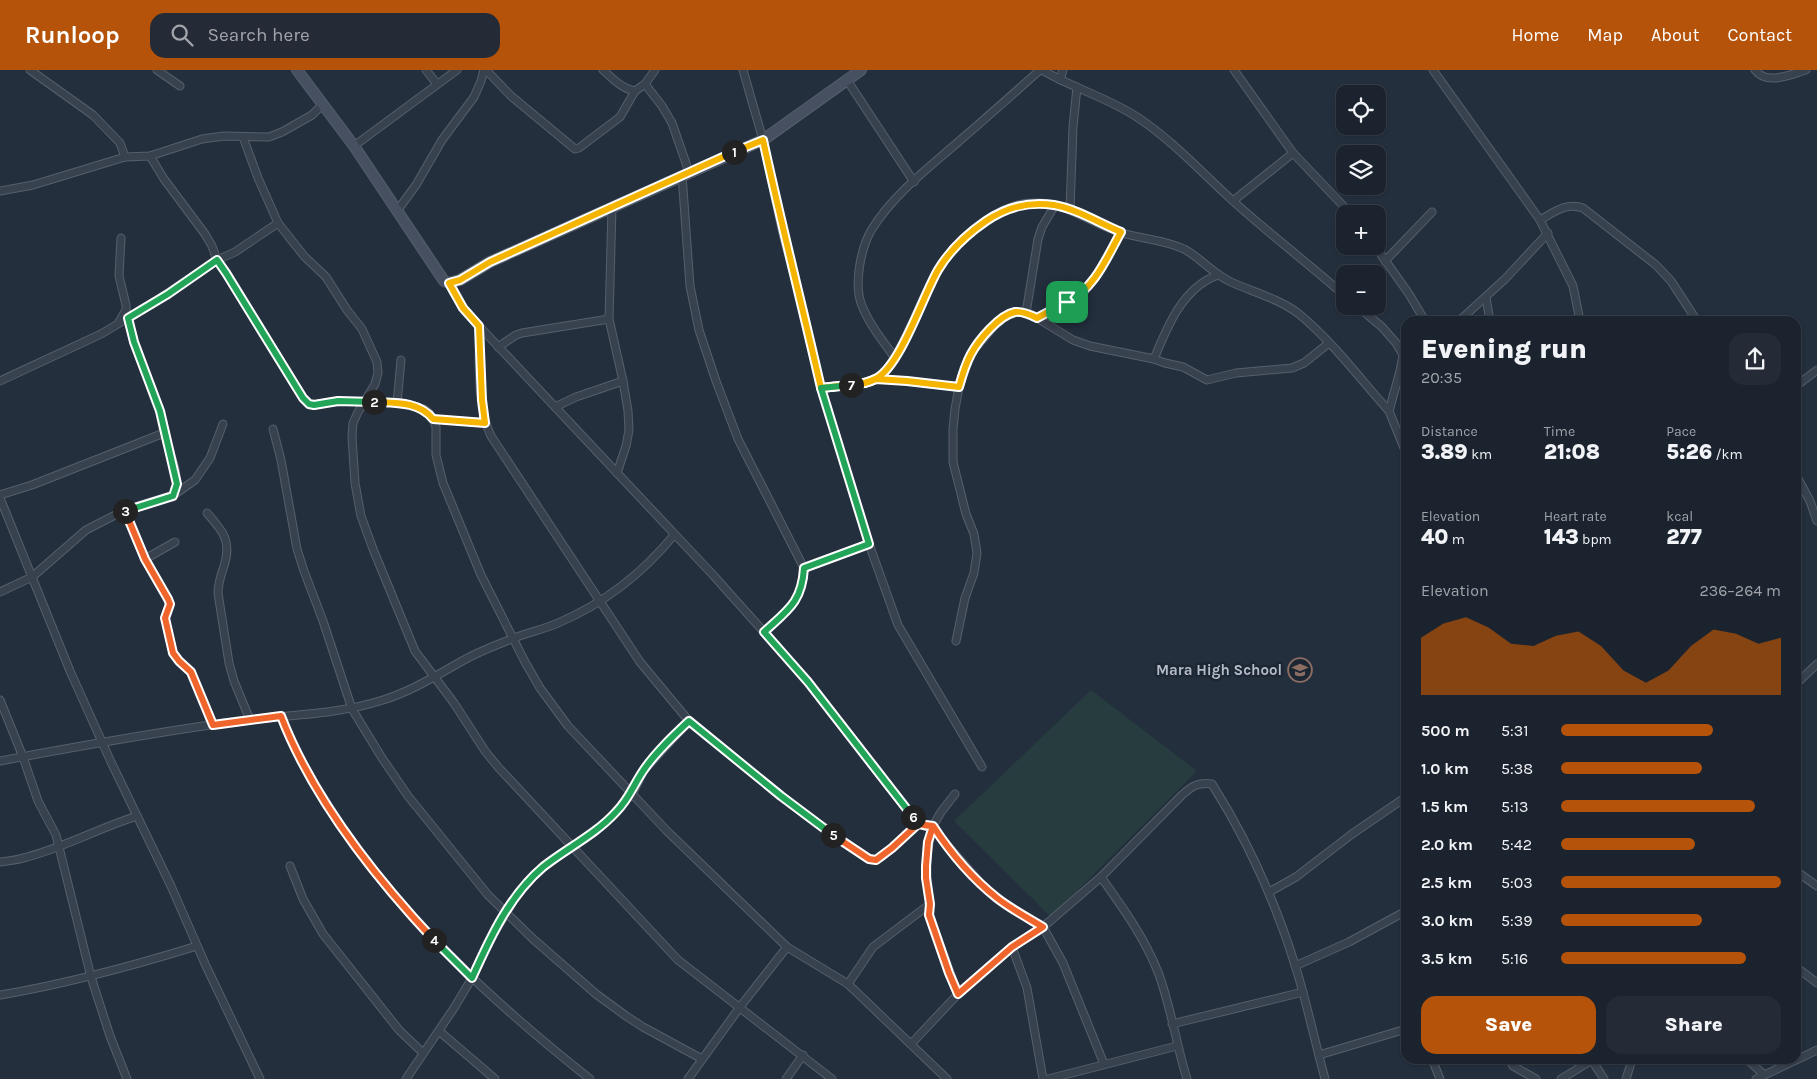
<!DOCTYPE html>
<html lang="en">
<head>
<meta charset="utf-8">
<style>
  :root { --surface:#1b232e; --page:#242b36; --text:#f1f3f6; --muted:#a0a4aa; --line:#39404a; --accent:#b45309 }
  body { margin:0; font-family:Karla,sans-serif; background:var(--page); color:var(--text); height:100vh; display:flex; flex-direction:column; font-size:19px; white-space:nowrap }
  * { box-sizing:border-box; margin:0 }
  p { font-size:16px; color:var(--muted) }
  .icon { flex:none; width:28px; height:28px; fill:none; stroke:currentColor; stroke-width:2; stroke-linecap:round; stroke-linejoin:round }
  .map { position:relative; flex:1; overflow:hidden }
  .details { position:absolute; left:1401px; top:246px; width:400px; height:748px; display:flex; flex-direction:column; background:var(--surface); border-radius:15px; box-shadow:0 1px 4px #0004,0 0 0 1px var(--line) }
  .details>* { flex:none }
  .tools { position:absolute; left:1336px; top:15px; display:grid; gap:10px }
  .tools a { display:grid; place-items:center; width:50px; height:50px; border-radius:10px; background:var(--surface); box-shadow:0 1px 4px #0004,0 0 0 1px var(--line); font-size:25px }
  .pin { position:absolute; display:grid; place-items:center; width:42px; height:42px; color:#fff; margin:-21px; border-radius:10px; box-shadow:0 2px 8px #0006 }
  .km { position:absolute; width:25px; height:25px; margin:-12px; border-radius:50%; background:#222; color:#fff; font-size:14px; line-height:25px; text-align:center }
  .round { display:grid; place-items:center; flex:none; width:52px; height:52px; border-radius:15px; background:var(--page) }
  .headline { display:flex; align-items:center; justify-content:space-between; height:85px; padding:0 20px }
  h1 { font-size:28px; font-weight:800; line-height:38px }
  .stats { display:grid; grid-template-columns:repeat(3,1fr); gap:8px; height:85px; padding:5px 20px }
  .stats div { display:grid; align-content:center }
  .stats b { font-size:21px; font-weight:800 }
  .stats small { font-size:14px; font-weight:400 }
  .stats p { font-size:14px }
  .chart { height:140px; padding:10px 20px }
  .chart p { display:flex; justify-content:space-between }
  .chart svg { width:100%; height:90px; margin-top:5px; fill:var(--accent); opacity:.7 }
  .primary-button { display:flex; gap:10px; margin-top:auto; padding:10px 20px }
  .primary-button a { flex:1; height:58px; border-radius:15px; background:var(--accent); color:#fff; font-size:20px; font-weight:800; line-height:58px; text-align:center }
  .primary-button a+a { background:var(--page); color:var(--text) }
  ul { padding:0 20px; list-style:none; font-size:16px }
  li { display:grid; grid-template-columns:80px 60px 1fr; align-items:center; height:38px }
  li i { height:12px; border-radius:6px; background:var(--accent) }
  header { display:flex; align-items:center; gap:30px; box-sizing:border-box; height:70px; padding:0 25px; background:var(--accent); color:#fff }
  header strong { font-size:24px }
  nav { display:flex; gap:28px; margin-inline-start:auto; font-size:18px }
  .search { width:350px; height:45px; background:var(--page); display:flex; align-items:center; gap:12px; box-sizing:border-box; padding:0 18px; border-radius:15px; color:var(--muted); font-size:19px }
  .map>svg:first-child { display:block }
</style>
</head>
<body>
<header>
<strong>Runloop</strong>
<div class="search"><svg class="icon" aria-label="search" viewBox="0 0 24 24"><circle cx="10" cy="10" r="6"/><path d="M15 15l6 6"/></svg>Search here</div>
<nav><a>Home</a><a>Map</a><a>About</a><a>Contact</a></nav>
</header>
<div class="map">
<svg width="1817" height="1009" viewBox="0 0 1817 1009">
  <rect width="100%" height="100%" fill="#242f3e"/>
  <polygon fill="#263c3f" points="1091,620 1197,701 1051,847 954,751"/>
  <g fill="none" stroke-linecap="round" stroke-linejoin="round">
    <g stroke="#565f6c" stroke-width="9">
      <g id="street">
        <polyline points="30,0 93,45 120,73 125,87"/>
        <polyline points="157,0 180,16"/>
        <polyline points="426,0 437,14"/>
        <polyline points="486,0 511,26 575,79 579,78 620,47 635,21"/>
        <path d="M603 0C612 8 622 19 635 21L645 14 655 0"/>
        <polyline points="743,0 763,70 783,164 803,239 821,318 869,474 898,555 982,697"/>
        <path d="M1042 0C1073 18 1108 28 1137 47 1172 70 1201 102 1232 130 1268 163 1308 193 1345 226"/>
        <polyline points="1234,0 1293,83 1351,144"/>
        <polyline points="1433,0 1540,150 1573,216 1580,251"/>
        <path d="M1755 0C1767 16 1791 4 1806 0"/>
        <polyline points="847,10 914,112"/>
        <polyline points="1060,10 1063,0"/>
        <polyline points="645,14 662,36 672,53 689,102"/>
        <polyline points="243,67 258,108 278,153 304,186 326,207 347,240 362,259 377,292 378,303 375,314 358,342 353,353 352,367 355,413 361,446 373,479 415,581 454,633 485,681 498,697 678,890 832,1009"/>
        <polyline points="354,76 457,0"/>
        <polyline points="150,86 164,109 205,164 212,176 217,190 227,203 303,328 309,334 314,335 338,331 397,333 410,335 424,339 429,343 433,349 436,357 436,385 443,413 481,505 525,592 540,618 568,656 667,761 787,877 848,914 947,1009"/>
        <path d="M682 105 690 216 699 260 716 311 738 369 804 498C802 532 788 540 764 562"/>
        <polyline points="0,121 33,115 125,87 150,86 202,69 224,66 269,67 282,62 312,45 323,34"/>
        <polyline points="1233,131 1293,83"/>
        <polyline points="612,138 609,249 623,311 628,341 629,360 626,376 617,403"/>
        <polyline points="1070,139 1073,57 1077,17"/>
        <polyline points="397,141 416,115 442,70 474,27 481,11 484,0"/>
        <path d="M1540 150C1554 142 1567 132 1583 138L1656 195 1671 211 1697 251"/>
        <polyline points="1375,176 1409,224 1425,251"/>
        <polyline points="1385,191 1432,142"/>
        <path d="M449 213 463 238 479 256 713 505 808 611 918 754 933 756C925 783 926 807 930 834L873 877 848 914"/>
        <polyline points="1486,228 1490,251"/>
        <polyline points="1357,236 1382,257 1396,273 1403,285 1400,301 1389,341 1406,383"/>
        <polyline points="1026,243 1038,169 1042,157 1055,135"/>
        <polyline points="1037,248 1084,222 1096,206 1121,162"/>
        <polyline points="1459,251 1505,209 1548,163"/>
        <polyline points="119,252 126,240 126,235 119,206 121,168"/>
        <path d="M479 256C480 291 476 335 491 366L640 592 689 651 804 744 869 789 876 790 883 786 918 754"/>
        <polyline points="498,277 516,265 522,263 609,249"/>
        <path d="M895 288C883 271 868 253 861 233 854 213 861 177 872 159 893 125 927 99 957 73 985 49 1012 25 1040 0"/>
        <path d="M1154 289C1167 257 1183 217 1218 205"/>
        <polyline points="876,309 907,311 959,317"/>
        <polyline points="0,311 101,264 153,233 199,202 217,190 235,182 278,153"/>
        <polyline points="1796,316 1817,300"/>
        <path d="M821 318C838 316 861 317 877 309 888 302 895 287 901 276 918 245 931 202 956 176 975 157 1004 133 1033 133 1068 132 1091 154 1122 163 1143 169 1165 170 1184 179 1201 188 1213 204 1231 212 1253 222 1280 229 1299 244 1333 272 1360 309 1389 341"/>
        <polyline points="397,333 401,290"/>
        <polyline points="555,337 576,327 623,311"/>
        <polyline points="433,349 485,353"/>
        <polyline points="273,359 281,390 297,479 304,501 323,551 352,639 382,688 408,726 488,825 532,868 596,924 626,946 643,957 702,989"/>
        <polyline points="1796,405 1810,431 1817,451"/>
        <polyline points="175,424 195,410 210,388 223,354"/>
        <polyline points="0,425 32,415 164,363"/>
        <polyline points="0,428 70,601 111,692 171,816 206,896 260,1009"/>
        <polyline points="125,440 145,489 168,529 170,534 165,548 173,583 179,591 191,602 213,655"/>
        <path d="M207 443C223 461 232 471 224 496 221 505 218 513 218 523L229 593 234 611 250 650"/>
        <polyline points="145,489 175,472"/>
        <polyline points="804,498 869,474"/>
        <polyline points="0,522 32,507 86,460 125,440 173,425 177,414 175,398 164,363 160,341 134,272 128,248"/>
        <polyline points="956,571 965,528 974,503 977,483 974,464 966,444 953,392 953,359 955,339 959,317 971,283 994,256 1005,247 1015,242 1026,243 1037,248 1073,270 1090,276 1154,289 1165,293 1183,297 1207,310 1236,303 1292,298 1304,293 1329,273"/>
        <polyline points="1796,614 1817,594"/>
        <polyline points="0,630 23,687 38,731 56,765 91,907 110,966 127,1009"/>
        <path d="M281 646C296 685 316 718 339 752 407 853 495 934 590 1009"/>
        <path d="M0 691C79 676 158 662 238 651 286 645 336 645 383 630 412 621 437 605 464 590 478 582 494 576 509 570 525 563 542 560 558 553 605 533 642 504 674 465"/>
        <polyline points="955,724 941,742 933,756 941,768 984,817 998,829 1043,857 1063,893 1104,994"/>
        <path d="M0 792C9 791 18 790 27 787 65 777 99 758 137 746"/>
        <polyline points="290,796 303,829 323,864 399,960 423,983"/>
        <polyline points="1796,801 1817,816"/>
        <path d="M1101 807C1123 838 1144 867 1158 902 1171 936 1176 974 1187 1009"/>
        <polyline points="1269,822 1296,807 1352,764 1406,727"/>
        <polyline points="930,834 929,845 958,924"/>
        <polyline points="1012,877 1027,918 1043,1009"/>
        <polyline points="1295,896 1349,872 1406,841"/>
        <polyline points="1796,897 1817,913"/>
        <path d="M0 925C67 914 132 896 197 876"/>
        <polyline points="1172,954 1303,922"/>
        <polyline points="439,961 495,1009"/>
        <path d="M911 974 958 924 987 898 1012 877 1043 857 1101 807 1182 725C1192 716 1198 712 1212 714 1248 771 1276 833 1296 898 1307 934 1315 972 1325 1009"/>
        <polyline points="1319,985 1406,959"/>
        <polyline points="1432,989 1440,1009"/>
        <polyline points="1509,989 1513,996 1536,1009"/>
        <polyline points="1591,989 1604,1009"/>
        <polyline points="1747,989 1764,1005"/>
        <polyline points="406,1009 454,938 472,908 488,873 517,825 531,809 545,796 606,752 632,724 644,700 689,651"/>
        <polyline points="688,1009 740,937 787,877"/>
        <polyline points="786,1009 803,985"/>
        <polyline points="1048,1009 1177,976"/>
        <polyline points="1561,1009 1592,990"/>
        <polyline points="1626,1009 1631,993"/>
        <polyline points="1756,1009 1817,980"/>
      </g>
    </g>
    <g stroke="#565f6c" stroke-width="12">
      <polyline id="secondary" points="297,0 354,76 444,211 449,213 460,210 490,192 763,70 861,0"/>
    </g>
    <use href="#street" stroke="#38414e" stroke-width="7"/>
    <use href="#secondary" stroke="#465061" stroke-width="10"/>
  </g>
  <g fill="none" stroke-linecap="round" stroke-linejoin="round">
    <g stroke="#fff" stroke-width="10">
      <path id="split-1" d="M734 82 763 70C781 153 802 235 821 318L865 313 876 309 907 311 959 317C962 306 965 295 971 284 978 271 999 245 1015 242 1023 241 1031 245 1037 248L1067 232"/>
    </g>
    <g stroke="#fff" stroke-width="10">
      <path id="split-2" d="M374 332C394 333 419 331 433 349L485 353 482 330 479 256 463 238 449 213 460 210 490 192 734 82"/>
    </g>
    <g stroke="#fff" stroke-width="10">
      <polyline id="split-3" points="125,441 173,426 177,414 160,341 134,272 128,248 168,224 217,190 226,203 303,328 309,334 314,335 338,331 374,332"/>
    </g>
    <g stroke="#fff" stroke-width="10">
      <path id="split-4" d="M125 441 145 489 168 529 170 534 165 548 173 583 179 591 191 602 213 655 281 646C313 729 374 806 434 870"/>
    </g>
    <g stroke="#fff" stroke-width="10">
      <path id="split-5" d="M434 870 472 908C490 868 509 826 543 797 567 778 595 765 616 742 629 729 633 716 643 701 655 683 673 666 689 651L781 726 833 765"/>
    </g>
    <g stroke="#fff" stroke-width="10">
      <path id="split-6" d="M833 765 869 789 876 790 892 778 918 754 933 756C950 782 973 809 997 828 1011 839 1028 848 1043 857L1012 877 958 924 949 903 929 845 930 834 926 808V796L928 772 933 756C924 756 919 755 913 747"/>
    </g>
    <g stroke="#fff" stroke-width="10">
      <path id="split-7" d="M851 315 821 318 869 474 804 498C802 532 788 540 764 562L808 612 913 747"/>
    </g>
    <g stroke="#fff" stroke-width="10">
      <path id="split-8" d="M851 315C860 314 869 313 877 308 901 294 923 226 938 200 950 180 967 164 986 151 1007 137 1028 131 1054 135 1077 139 1099 153 1121 162 1106 189 1095 218 1067 232"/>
    </g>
    <use href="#split-1" stroke="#f5b400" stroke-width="6"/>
    <use href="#split-2" stroke="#f5b400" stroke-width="6"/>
    <use href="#split-3" stroke="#22a559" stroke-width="6"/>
    <use href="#split-4" stroke="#f0652b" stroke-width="6"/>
    <use href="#split-5" stroke="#22a559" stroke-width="6"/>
    <use href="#split-6" stroke="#f0652b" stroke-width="6"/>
    <use href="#split-7" stroke="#22a559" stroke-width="6"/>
    <use href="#split-8" stroke="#f5b400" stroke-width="6"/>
  </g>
  <defs>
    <g id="school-ring" transform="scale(1.25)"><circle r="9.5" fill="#1d2633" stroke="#8d6e63" stroke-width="1.5"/><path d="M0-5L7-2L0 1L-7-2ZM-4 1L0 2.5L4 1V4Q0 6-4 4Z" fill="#8d6e63"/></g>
  </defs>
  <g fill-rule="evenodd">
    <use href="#school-ring" x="1300" y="600"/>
  </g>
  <g text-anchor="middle" stroke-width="5" stroke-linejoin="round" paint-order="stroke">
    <g font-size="15" font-weight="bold" fill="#b4bcc9" stroke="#1d2633" text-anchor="end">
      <text x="1282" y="605">Mara High School</text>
    </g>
  </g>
</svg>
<div class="tools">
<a><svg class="icon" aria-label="locate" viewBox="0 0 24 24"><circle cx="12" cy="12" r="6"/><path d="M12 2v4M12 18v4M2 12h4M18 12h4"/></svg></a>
<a><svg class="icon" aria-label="layers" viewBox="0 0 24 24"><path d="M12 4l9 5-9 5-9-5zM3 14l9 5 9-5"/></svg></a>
<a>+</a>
<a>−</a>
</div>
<div class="pin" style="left:1067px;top:232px;background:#1e9e55"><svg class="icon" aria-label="arrive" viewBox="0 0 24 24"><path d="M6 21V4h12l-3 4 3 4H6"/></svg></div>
<b class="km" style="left:734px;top:82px">1</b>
<b class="km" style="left:374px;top:332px">2</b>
<b class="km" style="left:125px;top:441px">3</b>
<b class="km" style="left:434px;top:870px">4</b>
<b class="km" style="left:833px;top:765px">5</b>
<b class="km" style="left:913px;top:747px">6</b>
<b class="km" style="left:851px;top:315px">7</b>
<section class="details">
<div class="headline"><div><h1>Evening run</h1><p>20:35</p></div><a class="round"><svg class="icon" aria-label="share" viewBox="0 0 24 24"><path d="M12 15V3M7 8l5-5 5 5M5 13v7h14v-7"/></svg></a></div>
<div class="stats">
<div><p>Distance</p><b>3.89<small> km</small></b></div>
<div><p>Time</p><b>21:08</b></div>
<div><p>Pace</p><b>5:26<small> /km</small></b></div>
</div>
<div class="stats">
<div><p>Elevation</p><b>40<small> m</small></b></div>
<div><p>Heart rate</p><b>143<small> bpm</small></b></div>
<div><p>kcal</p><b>277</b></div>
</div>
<div class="chart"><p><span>Elevation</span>236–264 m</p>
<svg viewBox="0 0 160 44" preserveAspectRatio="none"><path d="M0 44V16L10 9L20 6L30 11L40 19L50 20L60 15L70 13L80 20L90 32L100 38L110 32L120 20L130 12L140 14L150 19L160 16V44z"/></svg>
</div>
<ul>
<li><b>500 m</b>5:31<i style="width:69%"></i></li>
<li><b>1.0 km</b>5:38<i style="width:64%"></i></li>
<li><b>1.5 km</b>5:13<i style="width:88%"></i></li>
<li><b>2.0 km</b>5:42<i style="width:61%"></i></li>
<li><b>2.5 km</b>5:03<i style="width:100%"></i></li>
<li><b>3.0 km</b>5:39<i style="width:64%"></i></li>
<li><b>3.5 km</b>5:16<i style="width:84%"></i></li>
</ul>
<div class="primary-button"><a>Save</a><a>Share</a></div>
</section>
</div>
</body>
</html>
